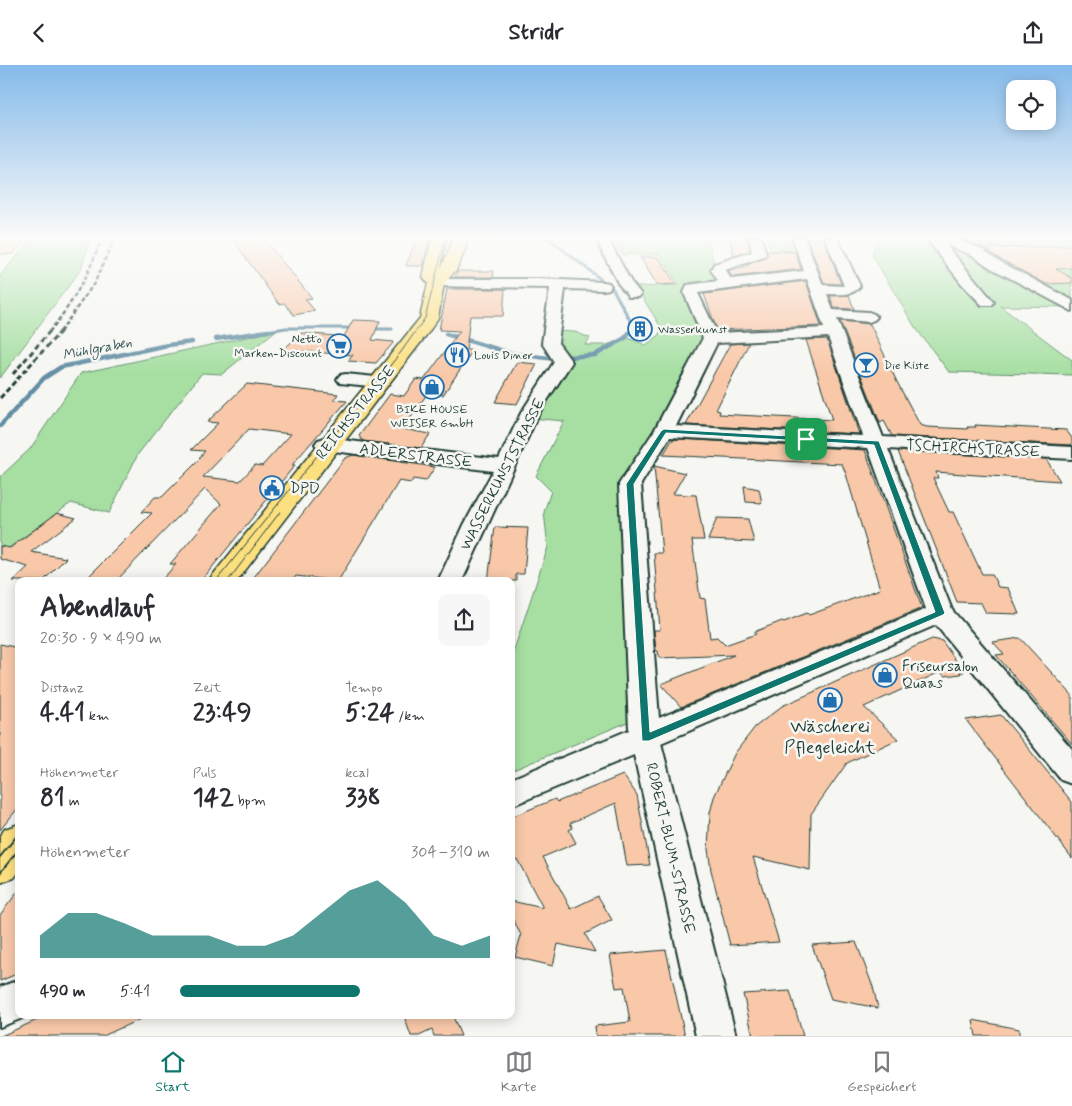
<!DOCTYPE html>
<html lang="de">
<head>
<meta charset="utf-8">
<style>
  :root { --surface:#fff; --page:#f7f7f7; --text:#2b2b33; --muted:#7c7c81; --line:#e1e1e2; --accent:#0f766e }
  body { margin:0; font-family:Mynerve,sans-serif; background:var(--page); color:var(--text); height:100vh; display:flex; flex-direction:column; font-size:19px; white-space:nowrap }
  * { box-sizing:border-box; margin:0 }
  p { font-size:16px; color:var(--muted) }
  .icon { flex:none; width:28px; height:28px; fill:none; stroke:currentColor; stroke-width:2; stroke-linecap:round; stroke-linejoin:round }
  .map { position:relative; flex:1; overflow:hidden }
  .side { position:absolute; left:15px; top:512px; width:500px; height:442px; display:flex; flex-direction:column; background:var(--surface); border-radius:10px; box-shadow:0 2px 12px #0003 }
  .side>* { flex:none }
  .controls { position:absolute; left:1006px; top:15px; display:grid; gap:10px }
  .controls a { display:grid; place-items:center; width:50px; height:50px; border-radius:10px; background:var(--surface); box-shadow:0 2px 12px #0003; font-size:25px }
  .pin { position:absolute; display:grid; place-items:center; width:42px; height:42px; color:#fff; margin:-21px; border-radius:10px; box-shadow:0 2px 8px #0006 }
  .round { display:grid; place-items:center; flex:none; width:52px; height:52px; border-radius:10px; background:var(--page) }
  .overview { display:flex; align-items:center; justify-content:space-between; height:85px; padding:0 25px }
  h1 { font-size:28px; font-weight:700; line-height:38px }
  .figures { display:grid; grid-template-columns:repeat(3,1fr); gap:8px; height:85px; padding:5px 25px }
  .figures div { display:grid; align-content:center }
  .figures b { font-size:25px; font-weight:700 }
  .figures small { font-size:14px; font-weight:400 }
  .figures p { font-size:14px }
  .chart { height:140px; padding:10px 25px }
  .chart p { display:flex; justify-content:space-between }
  .chart svg { width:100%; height:90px; margin-top:5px; fill:var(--accent); opacity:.7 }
  ul { padding:0 25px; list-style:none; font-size:16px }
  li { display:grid; grid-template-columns:80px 60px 1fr; align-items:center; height:38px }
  li i { height:12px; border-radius:6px; background:var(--accent) }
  header { display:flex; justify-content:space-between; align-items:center; height:65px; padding:0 25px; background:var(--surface); font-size:22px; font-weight:700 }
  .tab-bar { display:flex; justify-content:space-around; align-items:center; height:70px; border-top:1px solid var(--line); background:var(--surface); font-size:14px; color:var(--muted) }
  .tab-bar a { display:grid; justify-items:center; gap:2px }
  .tab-bar .on { color:var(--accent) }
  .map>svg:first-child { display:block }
</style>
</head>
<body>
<header><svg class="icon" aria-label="back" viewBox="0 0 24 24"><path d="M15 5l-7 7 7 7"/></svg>Stridr<svg class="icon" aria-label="share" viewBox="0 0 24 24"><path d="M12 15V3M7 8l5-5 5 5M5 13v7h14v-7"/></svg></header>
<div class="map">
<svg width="1072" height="971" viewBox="0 0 1072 971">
  <rect width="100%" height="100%" fill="#f6f6f2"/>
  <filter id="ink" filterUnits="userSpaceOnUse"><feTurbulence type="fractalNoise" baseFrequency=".02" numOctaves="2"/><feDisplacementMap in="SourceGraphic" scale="10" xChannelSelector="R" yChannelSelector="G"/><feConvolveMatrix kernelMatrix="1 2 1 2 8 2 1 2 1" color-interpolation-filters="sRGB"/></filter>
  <g filter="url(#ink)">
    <g fill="#a7dfa3" stroke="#638e6c">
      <polygon points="33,172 91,172 81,204 0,313 0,211"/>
      <polygon points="611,172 710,172 708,175 718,215 691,217 687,223 705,272 657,363 622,419 630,656 511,706 511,594 548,482 544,447 551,426 536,411 564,356 519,352 558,288 557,266 575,267 590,273 585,280 606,280 628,273 646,280 657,272 662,264 636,222 679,220 659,189 622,190"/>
      <polygon points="767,172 787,172 792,186 771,185"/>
      <polygon points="878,172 1072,172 1072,242 1000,241 1072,295 1072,310 949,307 915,262 872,190"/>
      <polygon points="275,266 222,309 202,308 138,389 109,448 71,438 0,489 0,412 30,384 81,308"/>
    </g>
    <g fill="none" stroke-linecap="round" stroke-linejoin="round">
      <g stroke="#638ea4" stroke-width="3">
        <polyline points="547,172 613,224 632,259"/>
        <polyline points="369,264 392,264"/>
        <polyline points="260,267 286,263 355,263"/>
      </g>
      <g stroke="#638ea4" stroke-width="4.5">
        <polyline points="446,269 510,288 555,294"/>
        <polyline points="216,274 268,266"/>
        <polyline points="566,292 595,290 625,273 629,268"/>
        <polyline points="0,361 44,313 61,302 168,280 192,277"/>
      </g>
    </g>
    <g fill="#f9c8a9" stroke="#1f3d34" fill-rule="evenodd">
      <polygon points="0,172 27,172 13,189 0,189"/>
      <polygon points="231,172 262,172 312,233 305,234 315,246 294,250 284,238 279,239"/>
      <polygon points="417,172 430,172 423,201 406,201"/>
      <polygon points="729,172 747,172 750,186 734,191"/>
      <polygon points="807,172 823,172 841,219 824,218"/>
      <polygon points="1072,181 1072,203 1056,204 1072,213 1072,218 1046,219 1002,195 988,186 991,186 987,183"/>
      <polygon points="767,186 795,187 801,204 733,212 728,206 749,202 746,200 766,193"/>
      <polygon points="640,192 658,192 676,219 657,220"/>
      <polygon points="458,206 494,206 493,212 455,212"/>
      <polygon points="806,216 821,261 717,265 704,229"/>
      <polygon points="447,224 505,224 503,251 470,251 466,285 473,285 443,330 427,329 403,364 430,369 421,383 363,376 359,371 390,329 404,331 416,314 424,315 460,266 439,265"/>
      <polygon points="849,230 854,244 834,243 830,231"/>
      <polygon points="353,255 380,256 372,275 394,277 376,298 348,296 353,290 283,285 301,268 336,271 341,277"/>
      <polygon points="840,256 870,259 897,317 920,360 927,362 968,364 967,362 976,362 975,360 1066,365 1072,373 1072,380 892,371 884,356 880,358"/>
      <polygon points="827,274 859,369 686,360 730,279 749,278 716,345 720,346 719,349 832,355 806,275"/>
      <polygon points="517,297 537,299 517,339 495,337"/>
      <path d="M247 319 338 329 334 335 347 336 292 400H295L201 516H161L176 499H170L221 439 205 424 116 516H84L152 448 141 447 155 432H162L201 393H199L205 386 191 385 218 358 207 357ZM249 364 291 369 262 401 255 400 240 416 203 412Z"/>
      <polygon points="679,374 865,385 922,543 681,642 661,619 734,590 659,593 658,586 656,586 654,565 660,565 654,488 662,488 654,401 685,408 673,429 696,430 704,475 692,475 700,533 705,534 710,573 717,572 725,580 756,569 754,567 782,556 784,557 807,548 809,550 880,524 846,409 842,399 663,390 672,375"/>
      <polygon points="898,386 1046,394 1060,416 936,407 938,413 933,413 949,447 953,447 982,509 992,509 998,522 1008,523 1019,549 986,548 981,538 957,537"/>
      <polygon points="353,390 435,402 426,416 413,414 411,418 399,416 338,516 296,511 292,516 251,516 345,393"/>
      <polygon points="744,421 759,424 762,438 746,437"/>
      <polygon points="57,448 76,453 31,487 66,493 43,516 13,516 28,502 0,494 0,481 10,483"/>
      <polygon points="717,453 748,454 754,477 708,475"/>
      <polygon points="495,462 528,463 524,509 516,509 516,516 488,516"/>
      <polygon points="1020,573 1072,630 1072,679 996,590 1004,589 993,577"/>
      <polygon points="932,574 942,576 964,607 960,607 961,609 945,611 940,607 864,642 898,674 847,698 811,749 810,805 753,792 779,877 730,880 711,805 708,784 710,748 714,732 735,688 755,662 782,641"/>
      <polygon points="0,579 19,583 19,742 0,765"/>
      <polygon points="1001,650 1072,737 1072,793 966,655"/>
      <polygon points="623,710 637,730 650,800 627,801 616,738 570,758 573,763 569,765 576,778 543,792 571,844 598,831 612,855 585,869 595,887 558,879 553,901 515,892 521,870 511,851 511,836 543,843 517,794 511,797 511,752 555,734 557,737"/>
      <polygon points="19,825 19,908 0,916 0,850"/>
      <polygon points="856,877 873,922 878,943 831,934 812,880"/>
      <polygon points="666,885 685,971 596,971 595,961 630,957 624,922 616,923 610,890"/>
      <polygon points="790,926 803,971 753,971 743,929"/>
      <polygon points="46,951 147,951 103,971 1,971"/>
      <polygon points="404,951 458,951 454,954 461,971 434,971 432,965 419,971 411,971"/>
      <polygon points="973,955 1019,964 1019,971 976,971"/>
    </g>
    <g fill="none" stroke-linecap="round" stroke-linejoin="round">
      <g stroke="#1f3d34" stroke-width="4">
        <g id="minor">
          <polygon points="595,172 607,172 631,217 641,229 639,232 629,232 618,218"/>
          <path d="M749 172H761L766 189 764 192 725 205 731 214 804 206 792 172H804L823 220 844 221 825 172H837L860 221C852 232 839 229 827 229L833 245 869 247 874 249 877 252 874 255 869 257 837 254 883 372 1072 382V394L888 384 952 545 1072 684V719L1061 715 936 560 661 678 736 971H696L634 690 511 741V714L629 665 619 419 654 366 703 273 684 228 687 220 718 216 711 205 714 199 752 187ZM807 214 824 263 717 268 698 228ZM828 272 863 371 676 361 717 278ZM670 372 868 383 926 544 659 653 641 419Z"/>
          <polygon points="930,172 948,172 982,184 1001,197 1072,235 1072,246 991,203 972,190 946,180 994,237 992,240 982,240 962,219 930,178 929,175"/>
          <polygon points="436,214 538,214 604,217 609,218 611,221 609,224 604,225 565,224 558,278 572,297 539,348 462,516 438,516 464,460 493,406 325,385 318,383 315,379 318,375 325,373 499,394 521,348 554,297 542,278 550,223 431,221 429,218 431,215"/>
          <polygon points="346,309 385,313 388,317 385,321 379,322 340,318 337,314 340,310"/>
          <polygon points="19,915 19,951 28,951 0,962 0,922"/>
        </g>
      </g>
      <g stroke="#1f3d34" stroke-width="3">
        <g id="major">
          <polygon points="432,172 446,172 441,203 450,183 453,172 467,172 466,183 456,205 444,219 438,253 428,268 237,516 208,516 420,253 428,218 423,212"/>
          <polygon points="19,759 19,807 14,813 0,818 0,770 5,764"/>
        </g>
      </g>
      <use href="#minor" fill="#f6f6f2" fill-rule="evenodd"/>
      <use href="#major" fill="#fce080" fill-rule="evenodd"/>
      <g stroke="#1f3d34" stroke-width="1">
        <polyline points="216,516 401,287 425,253 446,172"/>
        <polyline points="228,516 280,447"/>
      </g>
      <g stroke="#1f3d34" stroke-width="2">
        <polyline points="0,792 19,768"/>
        <polyline points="0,808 19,784"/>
      </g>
      <g stroke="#1f3d34" stroke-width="2.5" stroke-dasharray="4.5 2.5" stroke-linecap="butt">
        <path d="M49 267C73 238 90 207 102 172"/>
        <polyline points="60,267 95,217 115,172"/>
      </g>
      <g stroke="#1f3d34" stroke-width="3" stroke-dasharray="5.5 3" stroke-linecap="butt">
        <polyline points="13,309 50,266"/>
        <polyline points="0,333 61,266"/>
      </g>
    </g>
  </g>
  <linearGradient id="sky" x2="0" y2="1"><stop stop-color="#85baea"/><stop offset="0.56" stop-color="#fbfbf9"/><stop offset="1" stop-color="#fbfbf9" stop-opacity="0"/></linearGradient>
  <rect width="1072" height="308" fill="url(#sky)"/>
  <path fill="#0f766e" stroke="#fff" fill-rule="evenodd" d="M664 364 879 376 945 548 943 550 649 676H642L626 419 661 366ZM666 368 874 380 935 547 650 667 634 419Z"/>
  <defs>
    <g id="building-ring" transform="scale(1.25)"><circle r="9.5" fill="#f6f6f2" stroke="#1f6fb2" stroke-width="1.5"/><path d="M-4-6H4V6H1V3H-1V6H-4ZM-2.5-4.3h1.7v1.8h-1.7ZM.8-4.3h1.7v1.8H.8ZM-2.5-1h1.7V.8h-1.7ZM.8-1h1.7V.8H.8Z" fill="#1f6fb2"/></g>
    <g id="supermarket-ring" transform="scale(1.25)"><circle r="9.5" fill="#f6f6f2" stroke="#1f6fb2" stroke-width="1.5"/><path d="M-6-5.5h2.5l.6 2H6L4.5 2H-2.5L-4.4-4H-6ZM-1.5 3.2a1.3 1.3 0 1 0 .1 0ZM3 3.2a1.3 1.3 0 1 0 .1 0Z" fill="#1f6fb2"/></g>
    <g id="restaurant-ring" transform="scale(1.25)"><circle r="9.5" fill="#f6f6f2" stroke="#1f6fb2" stroke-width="1.5"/><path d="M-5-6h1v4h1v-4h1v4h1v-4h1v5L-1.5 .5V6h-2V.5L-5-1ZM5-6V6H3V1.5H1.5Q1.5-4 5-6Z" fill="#1f6fb2"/></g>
    <g id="bar-ring" transform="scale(1.25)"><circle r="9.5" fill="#f6f6f2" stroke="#1f6fb2" stroke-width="1.5"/><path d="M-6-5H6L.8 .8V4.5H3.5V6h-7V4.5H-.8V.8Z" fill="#1f6fb2"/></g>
    <g id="shop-ring" transform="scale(1.25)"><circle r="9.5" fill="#f6f6f2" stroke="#1f6fb2" stroke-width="1.5"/><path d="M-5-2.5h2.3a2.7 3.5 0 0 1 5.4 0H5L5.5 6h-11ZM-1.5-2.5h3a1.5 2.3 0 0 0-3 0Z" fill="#1f6fb2"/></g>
    <g id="civic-ring" transform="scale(1.25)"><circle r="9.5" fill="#f6f6f2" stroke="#1f6fb2" stroke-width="1.5"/><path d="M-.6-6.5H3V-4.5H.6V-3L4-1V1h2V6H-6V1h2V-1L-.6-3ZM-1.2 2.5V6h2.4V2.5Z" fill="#1f6fb2"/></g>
  </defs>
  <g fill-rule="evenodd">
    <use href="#building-ring" x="640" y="264"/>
    <use href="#supermarket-ring" x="339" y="281"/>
    <use href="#restaurant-ring" x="457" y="290"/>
    <use href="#bar-ring" x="866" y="300"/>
    <use href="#shop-ring" x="432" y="322"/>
    <use href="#civic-ring" x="272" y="423"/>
    <use href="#shop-ring" x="885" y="610"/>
    <use href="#shop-ring" x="830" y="635"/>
  </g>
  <g text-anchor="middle" stroke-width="5" stroke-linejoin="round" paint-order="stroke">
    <g font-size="12" fill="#1f3d34" stroke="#f6f6f2" text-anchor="start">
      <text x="658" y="268">Wasserkunst</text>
      <text x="322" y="278" text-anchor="end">Netto<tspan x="322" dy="14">Marken-Discount</tspan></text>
      <text x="474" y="294">Louis Diner</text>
      <text x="884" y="304">Die Kiste</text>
      <text x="432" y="348" text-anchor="middle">BIKE HOUSE<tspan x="432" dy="14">WEISER GmbH</tspan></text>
    </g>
    <g font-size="14" font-style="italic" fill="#365859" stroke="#f6f6f2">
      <text transform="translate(97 283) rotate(-11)" y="5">Mühlgraben</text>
    </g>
    <g font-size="15" fill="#1f3d34" stroke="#f6f6f2">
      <text transform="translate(355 347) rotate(-51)" y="5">REICHSSTRASSE</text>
      <text transform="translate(973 383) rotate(3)" y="5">TSCHIRCHSTRASSE</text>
      <text transform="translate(416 390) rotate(7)" y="5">ADLERSTRASSE</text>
      <text transform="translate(502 409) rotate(-63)" y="5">WASSERKUNSTSTRASSE</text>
      <text transform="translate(671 783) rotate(77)" y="5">ROBERT-BLUM-STRASSE</text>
    </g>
    <g font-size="15" fill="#1f3d34" stroke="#f6f6f2" text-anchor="start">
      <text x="290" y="428">DPD</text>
      <text x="902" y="606">Friseursalon<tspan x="902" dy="17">Quaas</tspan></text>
    </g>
    <g font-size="18" fill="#1f3d34" stroke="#f6f6f2">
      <text x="830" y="667">Wäscherei<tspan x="830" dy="21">Pflegeleicht</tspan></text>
    </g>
  </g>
</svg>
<div class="controls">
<a><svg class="icon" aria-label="locate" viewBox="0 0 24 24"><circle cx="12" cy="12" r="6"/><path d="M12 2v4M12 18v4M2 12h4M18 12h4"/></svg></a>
</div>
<div class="pin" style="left:806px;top:374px;background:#1e9e55"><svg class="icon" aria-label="arrive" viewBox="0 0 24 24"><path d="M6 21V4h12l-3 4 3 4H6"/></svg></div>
<section class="side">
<div class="overview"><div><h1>Abendlauf</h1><p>20:30 · 9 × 490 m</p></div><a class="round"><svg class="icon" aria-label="share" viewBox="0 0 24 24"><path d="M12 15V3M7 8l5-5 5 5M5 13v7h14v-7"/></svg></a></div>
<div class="figures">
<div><p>Distanz</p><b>4.41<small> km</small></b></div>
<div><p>Zeit</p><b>23:49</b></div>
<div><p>Tempo</p><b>5:24<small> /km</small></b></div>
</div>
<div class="figures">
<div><p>Höhenmeter</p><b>81<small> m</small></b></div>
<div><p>Puls</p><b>142<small> bpm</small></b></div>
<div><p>kcal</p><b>338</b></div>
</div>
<div class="chart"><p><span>Höhenmeter</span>304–310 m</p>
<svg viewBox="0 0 160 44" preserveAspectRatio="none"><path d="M0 44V33L10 22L20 22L30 27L40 33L50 33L60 33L70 38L80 38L90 33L100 22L110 11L120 6L130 17L140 33L150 38L160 33V44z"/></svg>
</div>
<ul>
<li><b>490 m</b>5:41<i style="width:58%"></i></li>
</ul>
</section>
</div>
<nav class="tab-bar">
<a class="on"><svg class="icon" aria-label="home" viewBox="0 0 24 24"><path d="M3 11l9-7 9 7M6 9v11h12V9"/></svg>Start</a>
<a><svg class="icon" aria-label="map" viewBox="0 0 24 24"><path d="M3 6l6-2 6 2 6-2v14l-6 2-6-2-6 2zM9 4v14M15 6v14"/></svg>Karte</a>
<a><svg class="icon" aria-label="saved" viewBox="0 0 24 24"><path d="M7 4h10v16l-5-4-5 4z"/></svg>Gespeichert</a>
</nav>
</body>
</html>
